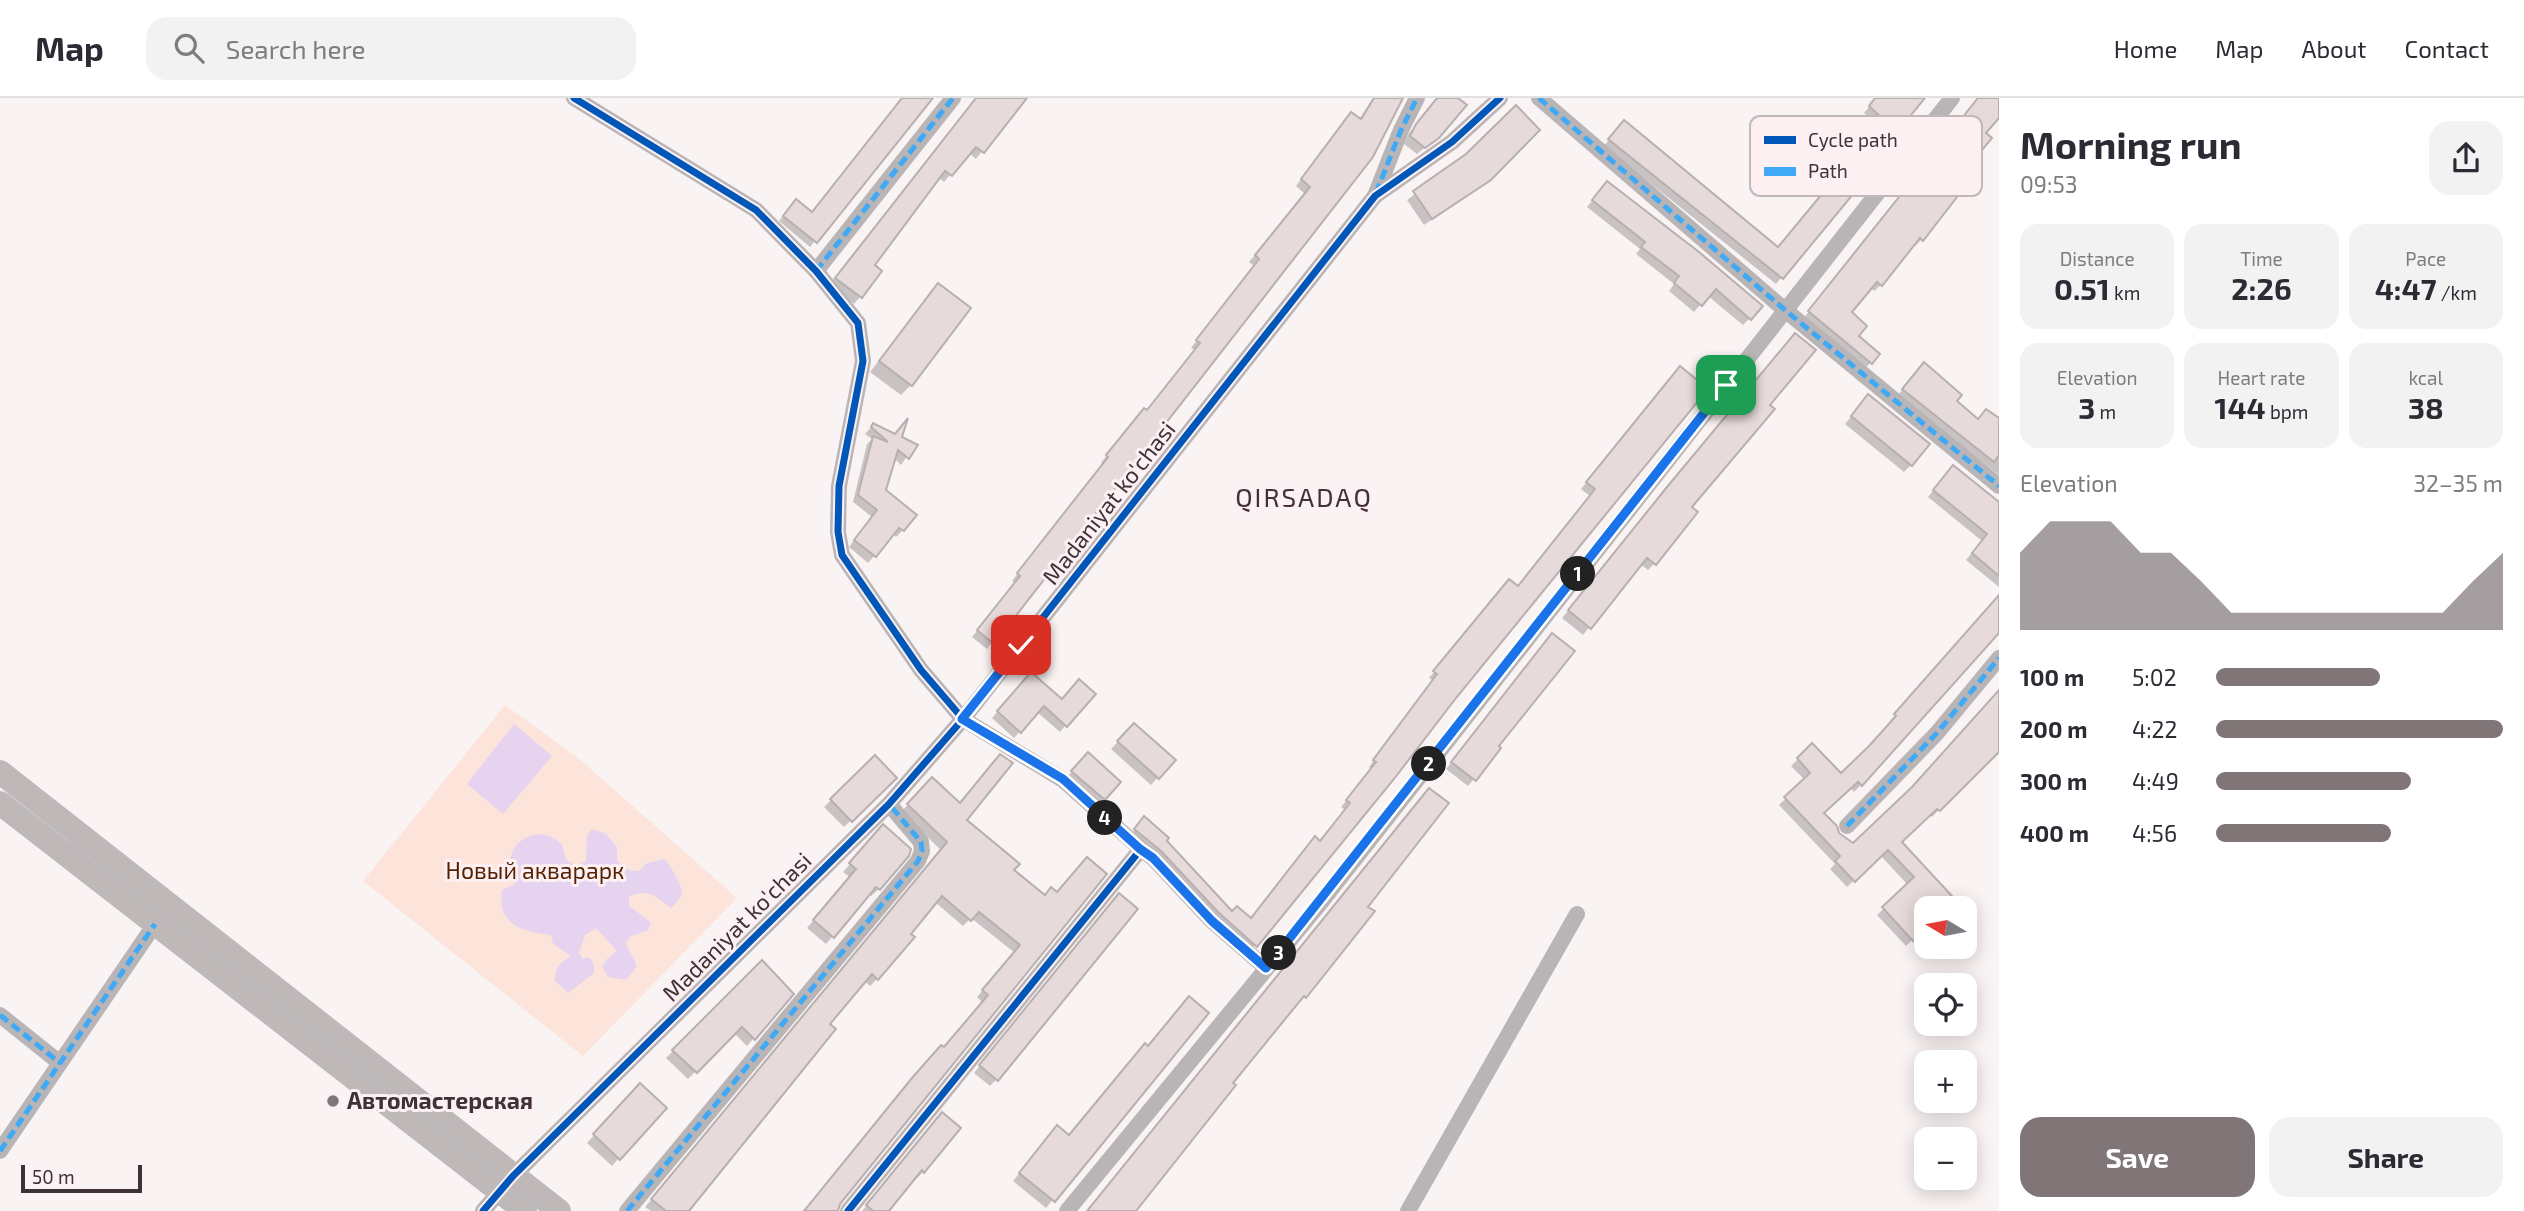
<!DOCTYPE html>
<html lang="en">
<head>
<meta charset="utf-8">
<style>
  :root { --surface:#fff; --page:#f2f2f3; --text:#2b2b33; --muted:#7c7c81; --line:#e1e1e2; --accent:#807678 }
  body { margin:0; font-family:"Exo 2",sans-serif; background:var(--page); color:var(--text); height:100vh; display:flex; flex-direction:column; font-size:26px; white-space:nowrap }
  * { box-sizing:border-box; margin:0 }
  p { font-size:23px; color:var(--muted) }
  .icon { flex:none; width:38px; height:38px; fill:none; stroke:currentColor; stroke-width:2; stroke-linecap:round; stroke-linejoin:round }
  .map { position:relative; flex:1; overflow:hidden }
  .sheet { display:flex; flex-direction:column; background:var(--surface); width:525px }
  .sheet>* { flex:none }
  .needle { width:46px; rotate:280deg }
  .buttons { position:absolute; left:1914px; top:798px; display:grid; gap:14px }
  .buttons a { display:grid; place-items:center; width:63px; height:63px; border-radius:14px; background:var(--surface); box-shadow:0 4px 18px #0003; font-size:35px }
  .scale { position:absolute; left:21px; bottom:18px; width:121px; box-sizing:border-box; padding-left:7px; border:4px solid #3e3236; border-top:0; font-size:19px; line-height:24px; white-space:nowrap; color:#3e3236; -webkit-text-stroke:5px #fdf0f3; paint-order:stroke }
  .pin { position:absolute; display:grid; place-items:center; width:60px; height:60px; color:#fff; margin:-30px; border-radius:14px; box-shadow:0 4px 10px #0006 }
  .km { position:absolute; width:35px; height:35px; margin:-18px; border-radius:50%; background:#222; color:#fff; font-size:19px; line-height:35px; text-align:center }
  .round { display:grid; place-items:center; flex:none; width:74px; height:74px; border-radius:21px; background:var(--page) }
  .overview { display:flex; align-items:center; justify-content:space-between; height:119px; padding:0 21px }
  h1 { font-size:38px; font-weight:700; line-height:52px }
  .stats { display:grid; grid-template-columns:repeat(3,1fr); gap:10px; height:119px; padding:7px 21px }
  .stats div { display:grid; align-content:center; border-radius:18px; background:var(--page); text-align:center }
  .stats b { font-size:30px; font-weight:700 }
  .stats small { font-size:19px; font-weight:400 }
  .stats p { font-size:19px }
  .chart { height:196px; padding:14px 21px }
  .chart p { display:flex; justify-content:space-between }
  .chart svg { width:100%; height:126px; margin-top:7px; fill:var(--accent); opacity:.7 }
  .cta { display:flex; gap:14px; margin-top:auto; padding:14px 21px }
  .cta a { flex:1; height:80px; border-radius:21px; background:var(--accent); color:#fff; font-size:28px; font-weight:700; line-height:80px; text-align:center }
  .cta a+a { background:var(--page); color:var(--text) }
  ul { padding:0 21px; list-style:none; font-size:23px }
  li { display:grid; grid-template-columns:112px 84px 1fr; align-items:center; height:52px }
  li i { height:18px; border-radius:9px; background:var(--accent) }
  header { display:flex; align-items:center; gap:42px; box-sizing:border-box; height:98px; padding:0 35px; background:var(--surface); border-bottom:2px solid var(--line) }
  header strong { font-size:33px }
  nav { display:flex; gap:38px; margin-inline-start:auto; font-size:24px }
  .search { width:490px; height:63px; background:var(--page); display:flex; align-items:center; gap:18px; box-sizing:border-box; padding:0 24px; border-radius:21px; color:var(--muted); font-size:26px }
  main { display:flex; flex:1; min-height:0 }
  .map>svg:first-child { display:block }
</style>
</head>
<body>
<header>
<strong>Map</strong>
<div class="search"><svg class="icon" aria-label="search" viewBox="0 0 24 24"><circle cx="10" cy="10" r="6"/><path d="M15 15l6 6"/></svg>Search here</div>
<nav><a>Home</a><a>Map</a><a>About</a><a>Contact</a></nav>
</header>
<main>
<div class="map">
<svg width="1999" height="1113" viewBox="0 0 1999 1113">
  <rect width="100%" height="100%" fill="#faf3f4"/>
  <polygon fill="#fce4db" points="505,607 576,658 737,800 583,958 363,783"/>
  <g fill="#e6d3ef">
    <polygon points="514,626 552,658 503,716 467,686"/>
    <path d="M592 731 606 736 617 749V763L629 772 639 773 647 765 664 761C671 768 673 773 677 781 685 796 683 798 671 810 657 799 646 789 629 799V808L651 824 648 832 629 839 626 846 637 868 626 882 608 879 602 869 607 861 617 853 596 830 585 837 579 855 583 861 588 859C595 863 594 868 594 875L568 895 555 883C555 868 560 865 571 858L553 846 551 837C523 834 496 827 502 792L515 786C518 775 510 770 511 759 513 744 532 733 547 737 552 739 557 742 562 746L566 762 577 768 586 763 587 738Z"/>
  </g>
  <g fill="#0003">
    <polygon points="903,0 931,0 810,149 779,123 791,108 811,115"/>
    <polygon points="976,0 1024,0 976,61 969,55 944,84 938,79 872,168 880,174 854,206 829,187"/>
    <polygon points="1373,0 1401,0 987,551 972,539 1015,485 1012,483 1103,366 1101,365 1137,318 1146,314 1195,252 1191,250 1254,168 1249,164 1305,96 1296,88 1345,23 1359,22"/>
    <polygon points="1438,0 1455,0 1438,39 1417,56 1404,46 1409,35"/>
    <polygon points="1876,0 1923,0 1848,91 1852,95 1776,186 1604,48 1618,30 1777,151 1841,74 1824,60 1838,43 1859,51 1879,27 1864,15"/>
    <polygon points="1980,0 1999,0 1999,17 1984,35 1954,84 1962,90 1921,142 1915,148 1913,146 1881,187 1874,193 1870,189 1849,215 1857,238 1878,256 1864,272 1803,221"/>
    <polygon points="1538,32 1481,89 1424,127 1407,102 1467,57"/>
    <polygon points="1607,85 1750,220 1743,227 1708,198 1694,214 1669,193 1674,186 1636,156 1640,151 1587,109"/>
    <polygon points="938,187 911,287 901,297 870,274"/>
    <polygon points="1918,273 1978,323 1999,322 1999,377 1897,298"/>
    <polygon points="1674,277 1454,599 1250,853 1129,738 1139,727 1232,815 1251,822 1345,712 1341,709 1372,671 1369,669 1432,582 1429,580 1504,490 1517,490 1590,398 1581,391"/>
    <polygon points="1861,306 1911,367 1904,374 1845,326"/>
    <polygon points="1768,307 1690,410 1695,414 1654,466 1648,472 1640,466 1583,537 1562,520 1660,398"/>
    <polygon points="873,327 915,347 901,367 894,360 883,393 903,432 896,439 893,436 868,465 849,449 872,419 853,404 867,346 872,341 865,336"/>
    <polygon points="1947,375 1999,405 1999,489 1966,462 1982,443 1928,399"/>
    <polygon points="1999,498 1999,531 1883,664 1854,694 1850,689 1822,715 1838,736 1853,748 1908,695 1999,595 1999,651 1932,719 1929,716 1899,745 1961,810 1927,810 1927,828 1906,848 1877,817 1908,787 1880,757 1847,789 1830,771 1835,766 1779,707 1805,682 1791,668 1812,647 1841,678 1890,625 1889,624"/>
    <polygon points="1546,544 1496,648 1499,651 1468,688 1446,671"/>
    <polygon points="1025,582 1066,627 1060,634 1037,614 1014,640 992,620"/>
    <polygon points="1127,634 1158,679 1151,687 1111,651"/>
    <polygon points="1088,656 1119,684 1099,705 1068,678"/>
    <polygon points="875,660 894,680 844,729 824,709"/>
    <polygon points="932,681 965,722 1012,773 1044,798 1056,796 1087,761 838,1106 837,1113 806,1113 827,1087 825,1086 934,956 943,951 983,905 977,899 1015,855 971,820 963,828 935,804 877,881 870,888 864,882 827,926 687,1113 651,1113 645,1109 941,752 901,714"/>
    <polygon points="876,736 907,757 879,791 871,798 869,796 826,846 807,830 850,779 843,774"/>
    <polygon points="1112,804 997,981 990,988 974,975"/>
    <polygon points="762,865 791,896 747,948 734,935 688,981 666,960"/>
    <polygon points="1207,915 1046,1110 1013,1083 1050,1037 1068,1039 1147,949"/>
    <polygon points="633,994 619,1060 612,1068 587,1045"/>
    <polygon points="935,1024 923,1074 916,1081 914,1079 886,1113 862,1113"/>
  </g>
  <g fill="#e7dada" stroke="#b8afb0" stroke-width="2">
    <polygon points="902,0 933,0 817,145 783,118 796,101 812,114"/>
    <polygon points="976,0 1027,0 984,55 976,49 952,78 945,73 875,167 882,173 862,200 835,180"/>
    <polygon points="1374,0 1403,0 1373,59 994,546 977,532 1020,478 1017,475 1108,359 1106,357 1144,310 1147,312 1200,245 1196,242 1259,161 1255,157 1310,89 1301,81 1351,14 1361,21"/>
    <polygon points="1437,0 1458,0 1467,7 1439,40 1425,50 1410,38 1416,26"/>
    <polygon points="1875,0 1925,0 1850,91 1854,95 1783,181 1608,41 1624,22 1778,149 1845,68 1828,53 1843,35 1860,49 1883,21 1869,8"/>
    <polygon points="1978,0 1999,0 1999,20 1986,35 1992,40 1956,84 1964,90 1923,143 1920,140 1882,188 1877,184 1852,214 1867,228 1859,238 1880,256 1872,266 1808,213"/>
    <polygon points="1516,7 1540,32 1491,82 1432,121 1413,93 1466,56"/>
    <polygon points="1607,83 1699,154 1763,208 1751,222 1716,191 1702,208 1674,185 1679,178 1641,149 1645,144 1592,102"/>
    <polygon points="938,185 971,210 912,288 879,263"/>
    <polygon points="1795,235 1816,252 1770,307 1775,311 1692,409 1698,414 1656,467 1647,460 1591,531 1568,512 1667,389"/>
    <polygon points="1924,264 1962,297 1957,303 1978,321 1986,311 1999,320 1999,357 1994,364 1902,291"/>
    <polygon points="1680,268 1708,291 1456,600 1394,681 1257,849 1219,815 1161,753 1134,731 1144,718 1169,740 1167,743 1232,813 1237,808 1251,820 1315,738 1320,743 1350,705 1346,702 1376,664 1373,662 1437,576 1433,573 1509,481 1518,488 1595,391 1586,384"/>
    <polygon points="1868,296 1930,346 1912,368 1851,318"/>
    <polygon points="908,320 902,339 918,347 909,361 898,352 886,392 917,417 904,433 899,430 876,459 854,442 877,412 858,397 873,338 888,344 871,329 873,325 895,336"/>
    <polygon points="1953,367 1999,404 1999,478 1972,455 1987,436 1933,392"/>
    <polygon points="1999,497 1999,535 1862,688 1858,684 1824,715 1837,728 1839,735 1853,745 1912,689 1999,592 1999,654 1940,713 1937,711 1902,744 1963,810 1927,810 1927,830 1913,843 1882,809 1914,779 1888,752 1855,784 1835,763 1840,758 1784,699 1810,675 1797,660 1812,645 1841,675 1869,648 1896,618 1894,616"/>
    <polygon points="1552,535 1575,553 1499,648 1501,650 1476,683 1451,664"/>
    <polygon points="1031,574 1062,601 1079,581 1096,596 1067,629 1044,608 1021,635 997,613"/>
    <polygon points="1134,625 1176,662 1159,681 1117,643"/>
    <polygon points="1088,654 1121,684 1105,702 1071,673"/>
    <polygon points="1000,656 1013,665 967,722 1020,766 1014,772 1045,797 1051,789 1057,794 1087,759 1107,776 840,1106 838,1113 804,1113 912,980 941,947 944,949 988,897 982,892 1020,847 979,814 971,823 942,798 911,836 915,839 878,882 872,876 830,926 836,931 689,1113 666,1113 651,1101 947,744 907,706 932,679 960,705"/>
    <polygon points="875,657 897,680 852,724 830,701"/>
    <polygon points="1429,690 1449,705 1368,809 1375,813 1306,900 1304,898 1233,985 1236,987 1136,1113 1087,1113"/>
    <polygon points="883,726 911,751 909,758 880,792 876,789 834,840 813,822 856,771 849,765"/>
    <polygon points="1119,795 1138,811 998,983 979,967"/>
    <polygon points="762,862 794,896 755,942 742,929 697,975 672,952"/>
    <polygon points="1189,898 1209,915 1055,1104 1019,1075 1057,1027 1069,1037 1145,945 1148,948"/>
    <polygon points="640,985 667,1010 620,1062 593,1036"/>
    <polygon points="942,1014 961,1030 924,1075 922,1072 889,1113 873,1113 866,1107"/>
  </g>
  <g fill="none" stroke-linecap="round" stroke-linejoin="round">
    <g stroke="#b9b5b7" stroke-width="16">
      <polyline points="574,0 756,112 816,173 858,225 863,263 839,388 838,434 842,457 921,572 963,621 1063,682 1141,751 848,1113"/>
      <polyline points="1539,0 1785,212 1999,388"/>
      <polyline points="1375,98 1401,32 1417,0"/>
      <polyline points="816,173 953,0"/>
      <polyline points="1847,728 1937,635 1999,560"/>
      <polyline points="1141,751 1153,760 1212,823 1266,870"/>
      <polyline points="0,917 60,965"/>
      <polyline points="0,1053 155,826"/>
      <polyline points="483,1113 513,1078 889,706 963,621 1375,98 1452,44 1500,0"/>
      <polyline points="627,1113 918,763 922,753 921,744 889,706"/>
      <polyline points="1067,1113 1318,808 1952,0"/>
      <polyline points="1408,1113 1577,816"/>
    </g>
    <g stroke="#beb8b9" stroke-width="24">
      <polyline points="0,674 559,1113"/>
      <polyline points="0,705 525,1113"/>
    </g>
    <g stroke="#3fa9f5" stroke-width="5" stroke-dasharray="10 5" stroke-linecap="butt">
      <polyline points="1539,0 1785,212 1999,388"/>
      <polyline points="1376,95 1401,32 1417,0"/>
      <polyline points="816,173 953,0"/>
      <polyline points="1847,728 1937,635 1999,560"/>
      <polyline points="0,917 60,965"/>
      <polyline points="0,1053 155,826"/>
      <polyline points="627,1113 918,763 922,753 921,744 889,706"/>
    </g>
    <g stroke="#fdf0f3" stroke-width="11">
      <g id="cycleway">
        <polyline points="574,0 756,112 816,173 858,225 863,263 839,388 838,434 842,457 921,572 963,621 1063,682 1141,751 848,1113"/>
        <polyline points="483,1113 513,1078 889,706 963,621 1375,98 1452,44 1500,0"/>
      </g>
    </g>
    <use href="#cycleway" stroke="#0057b8" stroke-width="7"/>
  </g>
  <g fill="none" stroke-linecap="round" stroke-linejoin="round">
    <g stroke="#fff" stroke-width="14">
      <polyline id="route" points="1021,547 962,621 1063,681 1140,751 1153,760 1212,823 1266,870 1726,287"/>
    </g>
    <use href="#route" stroke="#1a73e8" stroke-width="9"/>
  </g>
  <circle fill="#807678" stroke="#fdf0f3" stroke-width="2.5" cx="333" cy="1003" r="7"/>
  <g text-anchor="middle" stroke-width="6" stroke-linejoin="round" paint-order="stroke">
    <g font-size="23" fill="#3e3236" stroke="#fdf0f3">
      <text transform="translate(1109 405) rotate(-52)" y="8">Madaniyat ko'chasi</text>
      <text transform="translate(737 829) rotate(-45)" y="8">Madaniyat ko'chasi</text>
    </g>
    <g font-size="23" fill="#551f00" stroke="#fdf0f3">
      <text x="535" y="781">Новый акварарк</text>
    </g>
    <g font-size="23" font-weight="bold" fill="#3e3236" stroke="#fdf0f3" text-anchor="start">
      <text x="347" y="1011">Автомастерская</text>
    </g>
    <g font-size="26" letter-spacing="2" fill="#3e3236" stroke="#fdf0f3">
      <text x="1304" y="409">QIRSADAQ</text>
    </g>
  </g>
  <rect x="1750" y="18" width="232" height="80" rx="10" fill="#fdf0f3" stroke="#c4b7ba" stroke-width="2"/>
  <rect x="1764" y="38" width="32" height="8" fill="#0057b8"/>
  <rect x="1764" y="69" width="32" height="9" fill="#3fa9f5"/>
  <g font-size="19" fill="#3e3236">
    <text x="1808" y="49">Cycle path</text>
    <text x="1808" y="80">Path</text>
  </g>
</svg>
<div class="buttons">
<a><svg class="needle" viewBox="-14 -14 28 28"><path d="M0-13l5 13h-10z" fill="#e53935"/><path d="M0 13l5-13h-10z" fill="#7c7c81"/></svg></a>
<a><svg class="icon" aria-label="locate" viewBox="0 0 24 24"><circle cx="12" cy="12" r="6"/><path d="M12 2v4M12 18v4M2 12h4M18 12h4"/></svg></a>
<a>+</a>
<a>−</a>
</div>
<div class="scale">50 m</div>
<div class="pin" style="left:1726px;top:287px;background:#1e9e55"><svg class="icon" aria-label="arrive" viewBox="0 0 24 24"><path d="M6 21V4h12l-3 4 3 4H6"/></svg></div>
<div class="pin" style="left:1021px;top:547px;background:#d93025"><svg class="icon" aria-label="check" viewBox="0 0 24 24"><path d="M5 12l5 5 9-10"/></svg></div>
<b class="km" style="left:1578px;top:476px">1</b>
<b class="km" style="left:1429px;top:666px">2</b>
<b class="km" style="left:1279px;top:855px">3</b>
<b class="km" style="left:1105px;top:720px">4</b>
</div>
<section class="sheet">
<div class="overview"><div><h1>Morning run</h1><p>09:53</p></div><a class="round"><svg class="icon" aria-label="share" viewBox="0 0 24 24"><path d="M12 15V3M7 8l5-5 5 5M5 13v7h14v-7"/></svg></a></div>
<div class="stats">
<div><p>Distance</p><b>0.51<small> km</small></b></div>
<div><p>Time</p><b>2:26</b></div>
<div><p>Pace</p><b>4:47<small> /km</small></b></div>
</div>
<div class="stats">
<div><p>Elevation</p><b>3<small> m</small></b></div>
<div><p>Heart rate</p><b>144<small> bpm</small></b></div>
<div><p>kcal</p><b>38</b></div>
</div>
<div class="chart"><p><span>Elevation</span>32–35 m</p>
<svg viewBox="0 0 160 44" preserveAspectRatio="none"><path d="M0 44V17L10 6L20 6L30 6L40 17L50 17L60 27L70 38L80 38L90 38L100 38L110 38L120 38L130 38L140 38L150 27L160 17V44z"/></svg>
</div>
<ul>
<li><b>100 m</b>5:02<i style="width:57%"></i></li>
<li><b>200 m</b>4:22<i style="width:100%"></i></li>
<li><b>300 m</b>4:49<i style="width:68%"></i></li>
<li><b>400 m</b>4:56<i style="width:61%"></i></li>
</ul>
<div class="cta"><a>Save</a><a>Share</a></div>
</section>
</main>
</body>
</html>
